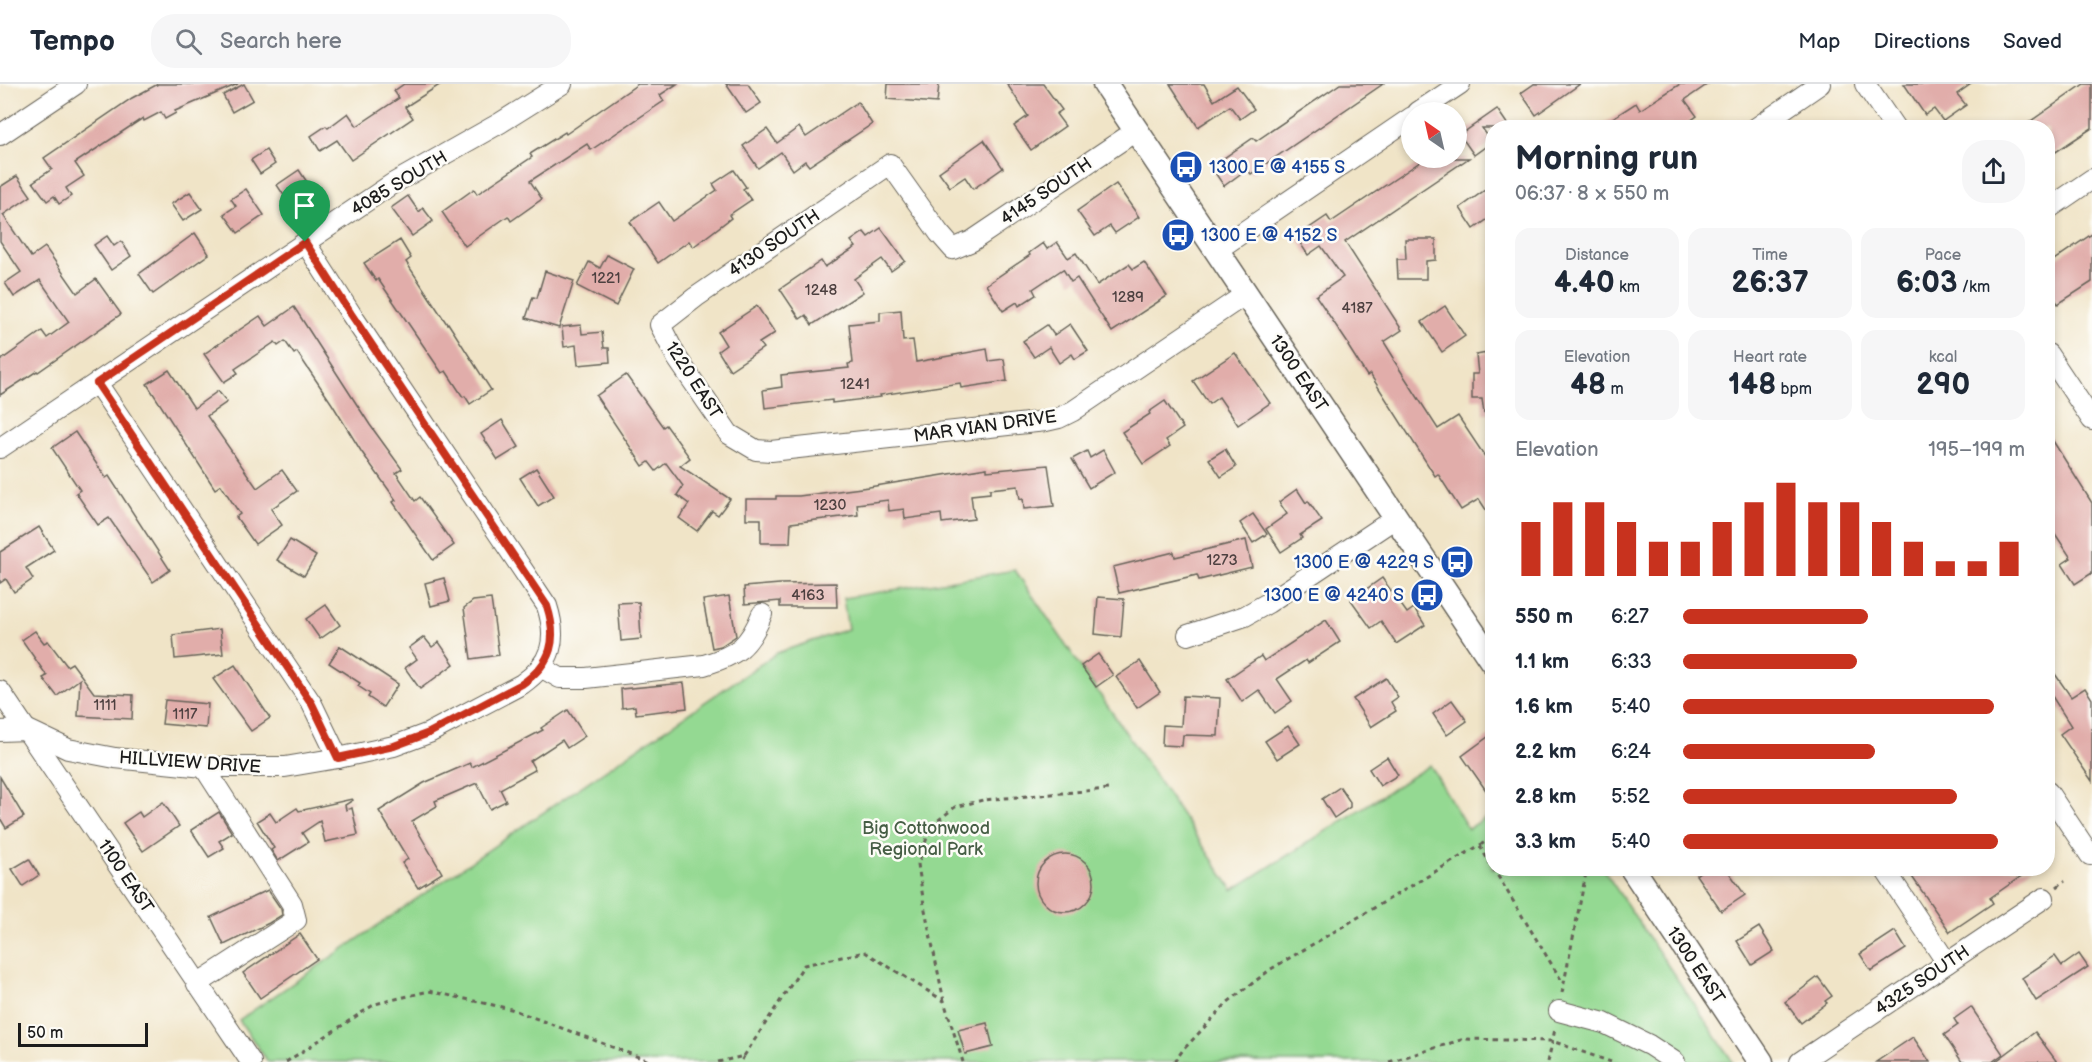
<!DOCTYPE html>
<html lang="en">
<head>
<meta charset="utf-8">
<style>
  :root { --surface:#fff; --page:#f6f6f7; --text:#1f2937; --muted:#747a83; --line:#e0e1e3; --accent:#c8321e }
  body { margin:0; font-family:"Balsamiq Sans",sans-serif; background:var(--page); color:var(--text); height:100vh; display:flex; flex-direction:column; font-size:22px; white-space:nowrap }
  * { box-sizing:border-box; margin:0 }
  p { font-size:20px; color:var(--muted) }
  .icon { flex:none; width:33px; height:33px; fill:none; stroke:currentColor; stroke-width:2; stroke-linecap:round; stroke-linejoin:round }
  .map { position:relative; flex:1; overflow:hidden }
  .details { position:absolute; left:1485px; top:36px; width:570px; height:756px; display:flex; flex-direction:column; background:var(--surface); border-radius:24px; box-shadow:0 3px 9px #0003 }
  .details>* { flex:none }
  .needle { width:39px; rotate:326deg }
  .fabs { position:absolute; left:1401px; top:18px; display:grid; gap:12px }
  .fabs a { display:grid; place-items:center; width:66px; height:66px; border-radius:50%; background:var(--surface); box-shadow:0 3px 9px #0003; font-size:30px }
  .scale { position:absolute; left:18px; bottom:15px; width:130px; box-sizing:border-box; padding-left:6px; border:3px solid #1c1c1c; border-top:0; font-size:16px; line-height:21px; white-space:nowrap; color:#1c1c1c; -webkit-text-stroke:4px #fdfcf7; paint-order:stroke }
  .pin { position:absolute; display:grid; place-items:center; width:51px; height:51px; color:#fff; margin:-62px -26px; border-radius:50% 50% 50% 0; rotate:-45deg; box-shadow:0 0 6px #0007 }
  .pin .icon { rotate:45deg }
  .round { display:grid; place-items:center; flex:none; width:63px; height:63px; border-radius:24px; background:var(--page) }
  .overview { display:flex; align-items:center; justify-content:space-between; height:102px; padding:0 30px }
  h1 { font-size:33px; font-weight:700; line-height:45px }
  .figures { display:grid; grid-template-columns:repeat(3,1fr); gap:9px; height:102px; padding:6px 30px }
  .figures div { display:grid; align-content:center; border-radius:15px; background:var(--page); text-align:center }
  .figures b { font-size:30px; font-weight:700 }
  .figures small { font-size:16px; font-weight:400 }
  .figures p { font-size:16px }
  .chart { height:168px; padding:12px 30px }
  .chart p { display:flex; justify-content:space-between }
  .chart svg { width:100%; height:108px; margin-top:6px; stroke:var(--accent); stroke-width:6 }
  ul { padding:0 30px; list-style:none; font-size:20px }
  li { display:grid; grid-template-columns:96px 72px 1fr; align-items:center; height:45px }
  li i { height:15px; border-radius:8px; background:var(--accent) }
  header { display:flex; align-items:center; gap:36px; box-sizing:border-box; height:84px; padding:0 30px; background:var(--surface); border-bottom:2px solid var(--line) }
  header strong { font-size:28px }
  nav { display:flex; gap:33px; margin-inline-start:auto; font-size:21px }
  .search { width:420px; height:54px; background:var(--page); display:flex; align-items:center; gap:15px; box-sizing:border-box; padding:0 21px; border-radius:24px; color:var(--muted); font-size:22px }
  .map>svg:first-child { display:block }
</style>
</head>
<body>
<header>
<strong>Tempo</strong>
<div class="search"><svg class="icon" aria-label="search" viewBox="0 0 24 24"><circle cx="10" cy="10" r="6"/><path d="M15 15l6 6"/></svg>Search here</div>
<nav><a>Map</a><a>Directions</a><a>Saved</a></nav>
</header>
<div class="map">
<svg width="2092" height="978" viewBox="0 0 2092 978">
  <rect width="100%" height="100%" fill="#fdfcf7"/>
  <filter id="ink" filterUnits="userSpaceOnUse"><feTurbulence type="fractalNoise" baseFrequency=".0167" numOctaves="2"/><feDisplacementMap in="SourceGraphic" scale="12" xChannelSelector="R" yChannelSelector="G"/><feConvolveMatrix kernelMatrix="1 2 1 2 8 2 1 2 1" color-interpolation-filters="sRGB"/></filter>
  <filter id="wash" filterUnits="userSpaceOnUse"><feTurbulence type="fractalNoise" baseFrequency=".008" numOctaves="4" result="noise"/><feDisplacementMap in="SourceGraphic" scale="24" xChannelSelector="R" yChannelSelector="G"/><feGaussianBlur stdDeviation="1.35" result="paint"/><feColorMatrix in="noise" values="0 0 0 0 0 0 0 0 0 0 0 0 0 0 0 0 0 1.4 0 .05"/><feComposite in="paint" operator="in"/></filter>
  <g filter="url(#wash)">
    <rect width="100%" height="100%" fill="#f0e4c7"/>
    <polygon fill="#94d992" stroke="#587a57" stroke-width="1.5" points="1015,486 1233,806 1430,681 1468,745 1492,730 1492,784 1603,785 1733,978 268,978 239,936 777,569 848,545 843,514"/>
    <g id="blocks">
      <g fill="#e1adaa">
        <polygon points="158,0 238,0 175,27 176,29 165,35 161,28 144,37 143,34 75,79 84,92 66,104 71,112 59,120 54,112 47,117 33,98 52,85 44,74 132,14"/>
        <polygon points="244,0 253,16 232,28 223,11"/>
        <polygon points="404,0 441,0 405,23 413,34 351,76 337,56 320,67 311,52 326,42 328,44 348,29 357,42 399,14 394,7"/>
        <polygon points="638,0 677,0 660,11 664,17 591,66 587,60 530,97 542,115 511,137 508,132 465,162 442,128 474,105 477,110 532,73 530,70 565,48 566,50"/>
        <polygon points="726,0 748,0 761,19 746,29"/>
        <polygon points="888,0 939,0 937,19 887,15"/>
        <polygon points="1007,0 1043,0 1062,26 1056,30 1065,42 1031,66 1014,42 1028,32"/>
        <polygon points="1170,0 1204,0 1214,17 1237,2 1254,25 1240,35 1230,22 1198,43"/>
        <polygon points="1340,0 1383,0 1251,90 1247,85 1224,102 1211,83 1253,54 1256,57"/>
        <polygon points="1534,0 1580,0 1536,31 1521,9"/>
        <polygon points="1680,0 1708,0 1685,16 1697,32 1680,44 1597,44 1636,19 1640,26"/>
        <polygon points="1904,0 1971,0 1957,10 1966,21 1943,37 1934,25 1925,31"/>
        <polygon points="2084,0 2092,0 2092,44 2048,73 2048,44 2021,44"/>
        <polygon points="858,18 872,40 809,82 805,77 793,86 781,68 758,84 743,62 767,45 777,59 799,43 806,53"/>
        <polygon points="1497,25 1510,44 1482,44 1492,58 1474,71 1460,51"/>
        <polygon points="984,56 1003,84 973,105 965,93 950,103 939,88"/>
        <polygon points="266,66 275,80 260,90 251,76"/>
        <polygon points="1426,74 1469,74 1345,158 1402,246 1384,258 1394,274 1393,275 1438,345 1458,332 1492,383 1492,435 1479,415 1461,426 1438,390 1435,392 1370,290 1367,292 1348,262 1349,261 1316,212 1343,193 1321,162 1308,171 1296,153 1327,132 1331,138"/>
        <polygon points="299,86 311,104 289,119 277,101"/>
        <polygon points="734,86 746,103 743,105 751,116 729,131 731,134 693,163 689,157 658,179 630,138 659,118 672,137 717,106 713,100"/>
        <polygon points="17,92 31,112 3,131 31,173 45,163 77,209 96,195 121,230 38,288 37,287 0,311 0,277 42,247 47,254 69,238 40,196 14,213 5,199 21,188 0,157 0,103"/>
        <polygon points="1116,100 1139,133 1115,149 1110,142 1095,152 1077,127"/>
        <polygon points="1492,101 1492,132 1474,145 1460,124"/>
        <polygon points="246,105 264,131 238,149 224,130 236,122 231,115"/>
        <polygon points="190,108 202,125 183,137 171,120"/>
        <polygon points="408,112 419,128 423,124 433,137 412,152 391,124"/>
        <polygon points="881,144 905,177 891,187 882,175 854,195 863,208 812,241 806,231 800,235 780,205 821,177 825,183 856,163 851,157 864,148 868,153"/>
        <polygon points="195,149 209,170 153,210 139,190"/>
        <polygon points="2092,150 2092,198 2058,220 2048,204 2048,180"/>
        <polygon points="107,152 114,162 121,157 131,172 111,186 94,161"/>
        <polygon points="1405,155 1436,155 1436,176 1426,177 1426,195 1398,195 1397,175 1406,175"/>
        <polygon points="400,156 411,174 406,178 447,240 448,239 491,306 470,320 465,312 463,313 446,287 442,289 378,195 376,197 364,179"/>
        <polygon points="1057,158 1068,174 1076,169 1097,201 1129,180 1133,185 1144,178 1167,212 1112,248 1077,194 1071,198 1063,185 1033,205 1036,211 1019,222 1017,218 1003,227 986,201 1030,171 1029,169 1043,159 1047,165"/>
        <polygon points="607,171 634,185 616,222 577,202 589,178 600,184"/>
        <polygon points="545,187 574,197 559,244 526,234 533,213 537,214"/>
        <polygon points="757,222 775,249 759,259 763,264 730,286 718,267 726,261 718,248"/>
        <polygon points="1445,222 1465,252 1442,268 1422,238"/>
        <polygon points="294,223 370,341 402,385 396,389 415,417 420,413 454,461 433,476 393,418 396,416 361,367 332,320 297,268 294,270 285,257 278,262 275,258 235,285 238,289 224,298 204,270 260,232 267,242"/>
        <polygon points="901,226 903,257 913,256 916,278 987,265 989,277 1004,275 1007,297 961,304 960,299 880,311 881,313 832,319 832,316 765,324 763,306 782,303 781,291 849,284 848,280 853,279 849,240 880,237 880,228"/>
        <polygon points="1070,240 1088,267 1075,275 1072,270 1059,279 1049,263 1034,273 1023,257 1047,241 1054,251"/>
        <polygon points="581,241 582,250 602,248 604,264 609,264 610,278 578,281 576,261 564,263 562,243"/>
        <polygon points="1492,268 1492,329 1484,329 1482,315 1472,315 1472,290 1478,290 1476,271"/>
        <polygon points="1235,269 1270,319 1238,341 1219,313 1209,320 1193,297"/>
        <polygon points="169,286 194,324 218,307 227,318 207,332 257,404 282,386 297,407 271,425 282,441 255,460 236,433 240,430 221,401 215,405 147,300"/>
        <polygon points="626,291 663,343 666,341 690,374 680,382 730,415 718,431 712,427 697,447 679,434 689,420 677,411 683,402 666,379 656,387 649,378 643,382 596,312"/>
        <polygon points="1165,317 1183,344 1166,356 1170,362 1143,380 1122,348 1150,330 1149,328"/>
        <polygon points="502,336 519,363 498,376 481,350"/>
        <polygon points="75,348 106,394 109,392 170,486 153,498 109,434 98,441 76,409 80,406 52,364"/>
        <polygon points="2048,349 2092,419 2092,489 2075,500 2062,480 2071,474 2048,439"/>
        <polygon points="1225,365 1236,383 1221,393 1209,375"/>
        <polygon points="1103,366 1115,388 1089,404 1072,375 1087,367 1090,374"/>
        <polygon points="1048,381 1054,422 1024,425 1023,414 1020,415 1018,402 990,405 990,409 971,411 974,435 942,439 941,430 905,435 904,425 889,427 888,416 857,420 858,431 791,439 790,459 761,459 761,435 746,435 746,415 776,415 776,412 799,412 869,403 987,384 987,387"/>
        <polygon points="536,384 554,412 538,422 520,394"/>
        <polygon points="1297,405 1306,419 1308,417 1322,437 1300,451 1302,454 1281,468 1266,445 1287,430 1279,418"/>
        <polygon points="1253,430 1267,450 1253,459 1240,439"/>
        <polygon points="39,443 54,466 26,484 33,495 14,508 6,495 0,499 0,468"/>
        <polygon points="290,456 316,472 304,492 277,476"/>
        <polygon points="1246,456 1252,483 1199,496 1197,491 1119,509 1113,483 1174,468 1175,473"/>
        <polygon points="444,494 450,517 431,522 425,499"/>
        <polygon points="1382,494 1407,529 1414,524 1425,541 1396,560 1381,537 1371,544 1351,516"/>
        <polygon points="836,499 837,523 780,523 780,517 745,520 744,503 780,500"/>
        <polygon points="729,512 736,552 721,562 712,564 703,516"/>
        <polygon points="1098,513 1124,515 1121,553 1095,550"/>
        <polygon points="491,515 499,571 471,575 464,524 473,517"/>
        <polygon points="639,518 641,555 621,557 618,519"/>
        <polygon points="326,521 340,541 320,555 306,535"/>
        <polygon points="1326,536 1340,558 1308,579 1306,576 1277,595 1292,617 1275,629 1259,606 1242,618 1227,595 1261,572 1264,577"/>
        <polygon points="220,545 223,570 175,575 173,551"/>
        <polygon points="35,547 44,559 48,557 67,582 72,579 94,609 133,611 132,635 78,632 80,595 57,612 43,594 47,592 22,556"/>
        <polygon points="424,553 432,563 439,558 454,580 420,605 405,584 417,575 409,564"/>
        <polygon points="340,562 398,600 383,623 368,613 370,610 358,602 360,599 329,579"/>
        <polygon points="1098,570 1113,591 1096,603 1081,582"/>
        <polygon points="1140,577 1160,608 1137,624 1116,593"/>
        <polygon points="2048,580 2071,613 2085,604 2092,615 2092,697 2060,650 2071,642 2048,606"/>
        <polygon points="235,581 270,634 251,647 213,595"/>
        <polygon points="1386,594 1398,613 1391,618 1396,627 1371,643 1353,615"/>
        <polygon points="684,599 687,624 636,630 635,622 622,624 621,605"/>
        <polygon points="1183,612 1220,614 1218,652 1183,651 1182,662 1162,661 1163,641 1181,642"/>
        <polygon points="165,616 208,620 206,644 162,640"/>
        <polygon points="1452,616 1467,637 1447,651 1433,630"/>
        <polygon points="568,626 585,652 567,664 562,656 530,677 535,686 500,705 506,717 490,725 477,699 435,717 437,722 412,737 442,789 418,804 402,779 408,775 379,727 424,699 470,679 472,683 543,646 541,644"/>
        <polygon points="1288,642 1300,660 1277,675 1265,657"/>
        <polygon points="1492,650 1492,715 1462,672"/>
        <polygon points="1387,673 1398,691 1380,702 1369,685"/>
        <polygon points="0,693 24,733 6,744 0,734"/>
        <polygon points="1340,703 1350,718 1350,723 1334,734 1322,715"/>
        <polygon points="352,715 353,716 345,721 346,726 352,724 358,751 325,758 320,737 302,749 308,758 278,777 271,766 274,764 257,737 270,729 276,738 297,724 299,727"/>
        <polygon points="163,718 179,742 143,767 123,739 139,728 142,733"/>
        <polygon points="219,728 232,749 219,757 224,764 209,773 191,746"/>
        <circle cx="1065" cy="799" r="29"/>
        <polygon points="29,775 39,791 23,802 12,785"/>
        <polygon points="1705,784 1726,784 1745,811 1721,827 1696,791"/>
        <polygon points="1906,784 2033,784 1990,814 1993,819 1950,848"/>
        <polygon points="268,806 281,825 282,831 269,839 224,861 211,833"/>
        <polygon points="1759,843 1774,867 1752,881 1737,857"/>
        <polygon points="1895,847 1906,865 1871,887 1860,870"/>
        <polygon points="300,850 317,875 260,914 243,889"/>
        <polygon points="2079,870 2088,883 2036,917 2022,894 2055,872 2062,882"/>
        <polygon points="1818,893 1832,912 1825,917 1827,919 1801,939 1785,918"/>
        <polygon points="1971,923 2003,970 1992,978 1962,978 1944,951 1958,941 1954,935"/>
        <polygon points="987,939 993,963 965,970 958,946"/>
        <polygon points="2035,948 2057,978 1995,978"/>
        <polygon points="1913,953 1930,978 1876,978"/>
      </g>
    </g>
  </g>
  <g filter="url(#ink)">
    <use href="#blocks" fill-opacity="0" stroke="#666258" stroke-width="1.5"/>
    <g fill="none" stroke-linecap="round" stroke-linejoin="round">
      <g stroke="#666258" stroke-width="22">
        <g id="minor">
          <polyline points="1865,0 1895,44"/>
          <polyline points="1418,28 1460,0"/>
          <polyline points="1756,44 1820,0"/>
          <polyline points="1137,46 972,157 953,165 939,149 890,80 696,213 660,241 677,274 729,350 756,366 771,367 1046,337 1059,334 1073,327 1246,210"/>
          <polyline points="0,51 76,0"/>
          <polyline points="2048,125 2092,95"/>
          <polyline points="1217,166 1412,33"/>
          <polyline points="2048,270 2092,336"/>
          <polyline points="97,299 312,620 338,674"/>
          <polyline points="0,364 392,100 500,39 562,0"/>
          <polyline points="1188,551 1245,532 1268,519 1397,433"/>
          <path d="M541 583 560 594H586L704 581C737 571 749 563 762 530"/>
          <polyline points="0,607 251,978"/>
          <path d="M0 647 28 646 68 665 115 674 204 683H285L338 674 394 662 429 649 522 600C552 579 558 556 547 522L351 230 305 158"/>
          <polyline points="2048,708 2090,771 2092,771"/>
          <polyline points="1884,784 1947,879"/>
          <polyline points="197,900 296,836 292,820 204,683"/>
          <polyline points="1559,927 1604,939 1649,961 1675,978"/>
          <polyline points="1800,978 2044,814"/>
        </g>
      </g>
      <g stroke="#666258" stroke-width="27">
        <g id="major">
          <polyline points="1105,0 1492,577"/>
          <polyline points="1632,784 1761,978"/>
        </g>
      </g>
      <g stroke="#666258" stroke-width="3" stroke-dasharray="4.5 4.5" stroke-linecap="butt">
        <polyline points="1480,762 1492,783"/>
        <polyline points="1493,784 1563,899"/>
        <polyline points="2057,803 2065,797"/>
        <polyline points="1562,909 1587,784"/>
        <polyline points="944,917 924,821 918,780 931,742 955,723 983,716 1108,705"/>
        <polyline points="744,972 804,881 865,868 944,917 963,978"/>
        <polyline points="286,978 375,920 429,907 511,925 652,978"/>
        <polyline points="718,978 744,972 741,978"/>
        <polyline points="1174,978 1183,966 1228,918 1271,885 1492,754"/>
        <polyline points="1389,978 1464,955 1552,957 1611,978"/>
        <polyline points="1548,978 1555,945"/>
      </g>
      <use href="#minor" stroke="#fff" stroke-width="20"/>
      <use href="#major" stroke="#fff" stroke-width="24"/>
    </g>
  </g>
  <g fill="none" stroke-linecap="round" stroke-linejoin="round" filter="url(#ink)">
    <g stroke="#fff" stroke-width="12">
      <path id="route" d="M305 158 351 230 547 522C558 556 552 579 522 600L429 649 394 662 338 674 312 620 97 299Z"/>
    </g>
    <use href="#route" stroke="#c8321e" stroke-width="8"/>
  </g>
  <defs>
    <g id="bus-disc" transform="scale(1.725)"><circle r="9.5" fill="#1a4fb4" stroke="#fdfcf7"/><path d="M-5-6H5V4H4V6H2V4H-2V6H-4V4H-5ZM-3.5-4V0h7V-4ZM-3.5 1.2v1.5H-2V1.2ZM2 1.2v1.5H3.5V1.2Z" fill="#fff"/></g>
  </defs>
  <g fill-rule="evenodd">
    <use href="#bus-disc" x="1186" y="83"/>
    <use href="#bus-disc" x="1178" y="151"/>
    <use href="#bus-disc" x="1457" y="478"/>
    <use href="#bus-disc" x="1427" y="511"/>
  </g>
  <g text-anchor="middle" stroke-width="5" stroke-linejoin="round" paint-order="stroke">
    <g font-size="15" fill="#4d4040">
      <text x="606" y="199">1221</text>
      <text x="821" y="211">1248</text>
      <text x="1128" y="218">1289</text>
      <text x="1357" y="229">4187</text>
      <text x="855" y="305">1241</text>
      <text x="830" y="426">1230</text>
      <text x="1222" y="481">1273</text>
      <text x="808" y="516">4163</text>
      <text x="105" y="626">1111</text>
      <text x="185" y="635">1117</text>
    </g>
    <g font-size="18" fill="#164399" stroke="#fdfcf7" text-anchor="start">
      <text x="1209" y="89">1300 E @ 4155 S</text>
      <text x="1201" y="157">1300 E @ 4152 S</text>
      <text x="1434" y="484" text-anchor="end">1300 E @ 4229 S</text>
      <text x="1404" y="517" text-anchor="end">1300 E @ 4240 S</text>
    </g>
    <g font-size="18" fill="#1c1c1c" stroke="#fdfcf7">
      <text transform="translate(399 99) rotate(-31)" y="6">4085 SOUTH</text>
      <text transform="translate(1046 107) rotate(-34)" y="6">4145 SOUTH</text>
      <text transform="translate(774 159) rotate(-34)" y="6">4130 SOUTH</text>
      <text transform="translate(1299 289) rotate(56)" y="6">1300 EAST</text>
      <text transform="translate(694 296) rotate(57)" y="6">1220 EAST</text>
      <text transform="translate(985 342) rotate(-8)" y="6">MAR VIAN DRIVE</text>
      <text transform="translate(190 678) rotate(4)" y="6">HILLVIEW DRIVE</text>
      <text transform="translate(126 792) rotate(56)" y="6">1100 EAST</text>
      <text transform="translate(1696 881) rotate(56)" y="6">1300 EAST</text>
      <text transform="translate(1922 896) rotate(-34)" y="6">4325 SOUTH</text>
    </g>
    <g font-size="18" fill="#465e45" stroke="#fdfcf7">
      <text x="926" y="750">Big Cottonwood<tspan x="926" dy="21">Regional Park</tspan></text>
    </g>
  </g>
</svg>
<div class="fabs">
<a><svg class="needle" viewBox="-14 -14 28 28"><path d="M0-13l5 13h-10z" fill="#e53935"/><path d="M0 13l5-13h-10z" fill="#747a83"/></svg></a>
</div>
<div class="scale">50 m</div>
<div class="pin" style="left:305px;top:158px;background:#1e9e55"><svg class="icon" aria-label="arrive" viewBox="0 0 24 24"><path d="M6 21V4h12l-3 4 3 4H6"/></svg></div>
<section class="details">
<div class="overview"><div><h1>Morning run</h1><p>06:37 · 8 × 550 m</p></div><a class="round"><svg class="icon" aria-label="share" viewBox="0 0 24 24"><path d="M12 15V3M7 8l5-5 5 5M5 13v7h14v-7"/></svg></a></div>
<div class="figures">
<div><p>Distance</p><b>4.40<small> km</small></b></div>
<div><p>Time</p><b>26:37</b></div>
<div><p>Pace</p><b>6:03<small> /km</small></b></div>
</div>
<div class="figures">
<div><p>Elevation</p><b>48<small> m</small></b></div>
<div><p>Heart rate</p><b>148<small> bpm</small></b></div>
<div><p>kcal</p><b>290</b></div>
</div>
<div class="chart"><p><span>Elevation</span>195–199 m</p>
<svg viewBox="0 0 160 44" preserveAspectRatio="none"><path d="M5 44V22M15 44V14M25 44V14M35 44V22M45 44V30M55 44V30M65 44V22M75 44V14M85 44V6M95 44V14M105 44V14M115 44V22M125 44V30M135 44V38M145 44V38M155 44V30"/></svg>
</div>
<ul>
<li><b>550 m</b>6:27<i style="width:54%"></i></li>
<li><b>1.1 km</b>6:33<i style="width:51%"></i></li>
<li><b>1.6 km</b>5:40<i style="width:91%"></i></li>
<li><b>2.2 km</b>6:24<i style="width:56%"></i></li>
<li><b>2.8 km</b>5:52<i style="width:80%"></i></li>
<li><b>3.3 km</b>5:40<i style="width:92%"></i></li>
</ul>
</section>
</div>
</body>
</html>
